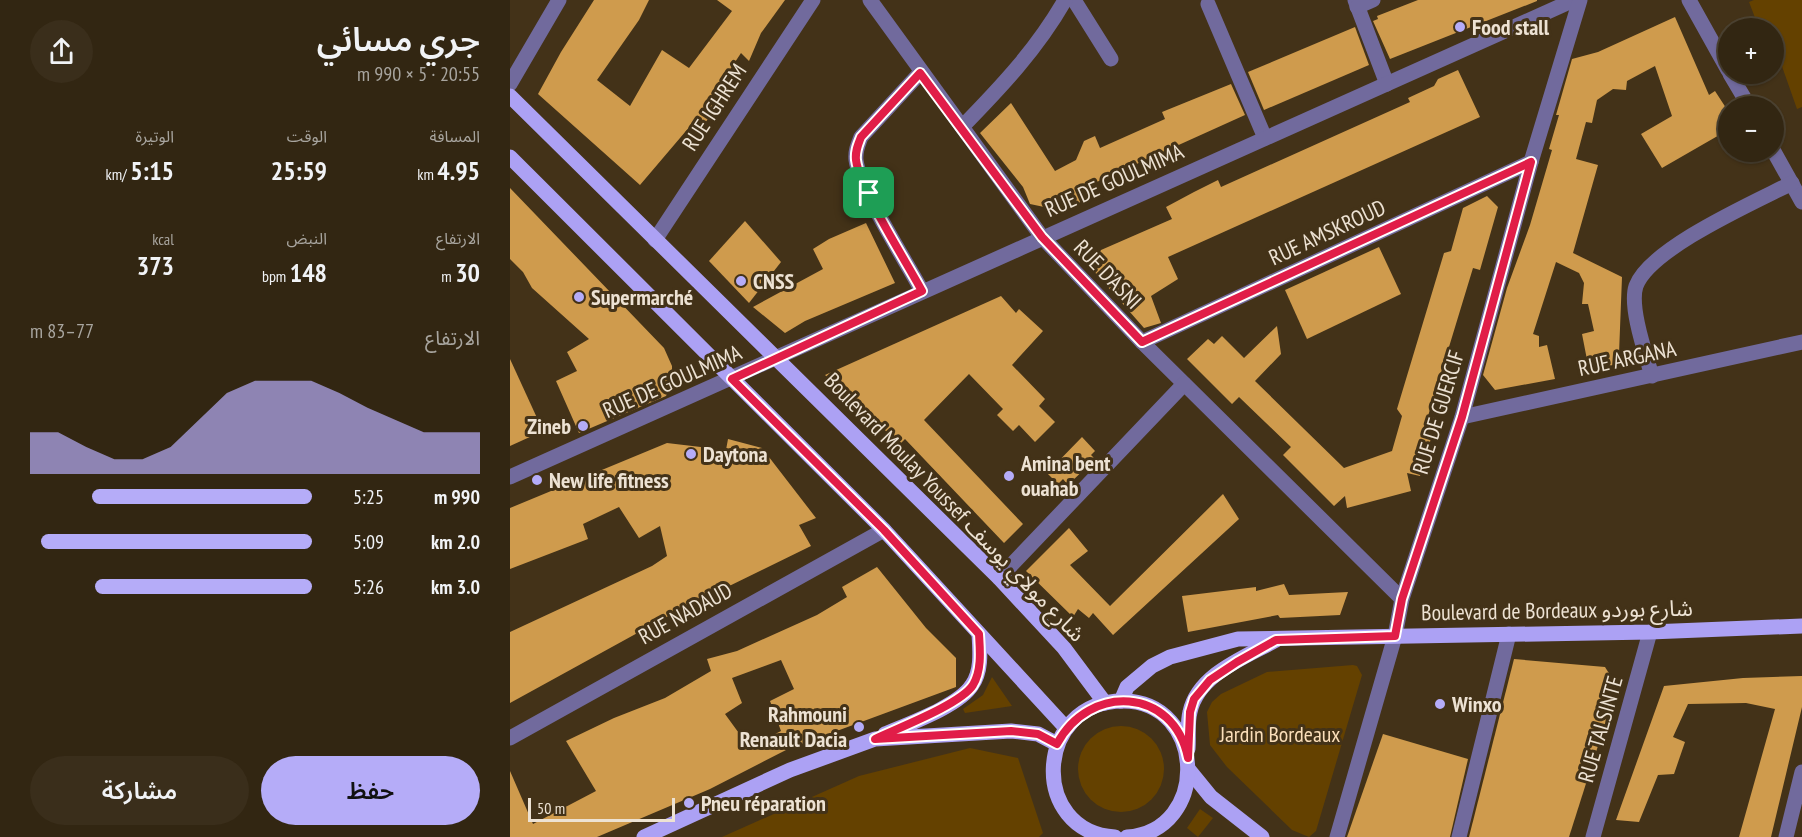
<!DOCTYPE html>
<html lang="ar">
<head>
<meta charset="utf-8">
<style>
  :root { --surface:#322612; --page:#3a2e1b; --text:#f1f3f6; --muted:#a8a59f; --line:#4d4332; --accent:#b5acf8 }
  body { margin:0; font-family:"PT Sans Narrow","Noto Sans Arabic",sans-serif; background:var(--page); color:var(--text); direction:rtl; height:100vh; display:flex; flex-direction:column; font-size:22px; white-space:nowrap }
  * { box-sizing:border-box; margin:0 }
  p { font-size:20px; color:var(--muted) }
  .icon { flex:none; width:33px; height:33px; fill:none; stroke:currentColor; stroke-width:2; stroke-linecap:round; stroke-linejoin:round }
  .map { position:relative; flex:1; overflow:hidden; direction:ltr }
  .panel { display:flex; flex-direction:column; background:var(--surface); width:510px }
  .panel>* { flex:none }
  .controls { position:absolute; left:1208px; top:18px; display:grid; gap:12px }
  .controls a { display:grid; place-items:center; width:66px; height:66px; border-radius:50%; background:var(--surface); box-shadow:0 2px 4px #0004,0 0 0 2px var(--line); font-size:30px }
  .scale { position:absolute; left:18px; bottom:15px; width:147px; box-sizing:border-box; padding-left:6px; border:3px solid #ede2d3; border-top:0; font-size:16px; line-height:21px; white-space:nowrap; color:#ede2d3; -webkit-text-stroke:4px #433218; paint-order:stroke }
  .pin { position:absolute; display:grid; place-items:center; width:51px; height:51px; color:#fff; margin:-26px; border-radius:12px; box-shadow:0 3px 9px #0006 }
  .round { display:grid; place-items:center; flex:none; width:63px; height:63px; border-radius:32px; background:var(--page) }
  .headline { display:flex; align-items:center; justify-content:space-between; height:102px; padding:0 30px }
  h1 { font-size:33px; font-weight:600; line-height:45px }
  .stats { display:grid; grid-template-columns:repeat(3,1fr); gap:9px; height:102px; padding:6px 30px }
  .stats div { display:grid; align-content:center }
  .stats b { font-size:26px; font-weight:600 }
  .stats small { font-size:16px; font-weight:400 }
  .stats p { font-size:16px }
  .chart { height:168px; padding:12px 30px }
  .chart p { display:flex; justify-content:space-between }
  .chart svg { width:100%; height:108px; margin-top:6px; fill:var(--accent); opacity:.7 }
  .action { display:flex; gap:12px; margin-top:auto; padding:12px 30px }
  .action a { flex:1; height:69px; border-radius:36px; background:var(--accent); color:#111; font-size:24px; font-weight:600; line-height:69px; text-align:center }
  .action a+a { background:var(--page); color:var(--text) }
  ul { padding:0 30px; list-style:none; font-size:20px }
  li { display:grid; grid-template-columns:96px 72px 1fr; align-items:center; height:45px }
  li i { height:15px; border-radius:8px; background:var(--accent) }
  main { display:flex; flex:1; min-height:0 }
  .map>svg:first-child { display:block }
</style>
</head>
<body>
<main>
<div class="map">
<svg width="1292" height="837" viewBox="0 0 1292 837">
  <rect width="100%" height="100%" fill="#433218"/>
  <g fill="#644100">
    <polygon points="1244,0 1292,0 1292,107 1287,109 1268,55 1263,56 1263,28 1249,28 1239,2"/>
    <polygon points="843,665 847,666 852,675 806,831 799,837 782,830 717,767 700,745 697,712 702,702 711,694 757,672"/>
    <polygon points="482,677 502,706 455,713 453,709 473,695"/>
    <circle cx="611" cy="769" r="43"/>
    <polygon points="460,748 508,758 533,833 529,837 212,837 349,776"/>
    <polygon points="690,809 703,818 688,837 677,828"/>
  </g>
  <g fill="#cf9b4d" fill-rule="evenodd">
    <polygon points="84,0 139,0 129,20 87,80 120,106 152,50 179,68 222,11 207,0 275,0 251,33 239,61 231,53 208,88 216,94 195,123 187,118 130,185 28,94 51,52"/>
    <polygon points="908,0 1027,0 1027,1 880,59 863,21 868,19 867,16"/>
    <polygon points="1165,17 1199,95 1205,91 1218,111 1218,130 1152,168 1131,134 1162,116 1145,66 1117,81 1116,90 1103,89 1087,100 1082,123 1076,122 1066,159 1088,165 1063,253 1112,277 1109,354 1103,365 1079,370 1072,334 1084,331 1078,304 1072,304 1074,283 1069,273 1046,262 1023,334 1029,336 1029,347 1037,345 1045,379 985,390 973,375 997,288 1020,225 1042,150 1039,149 1049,115 1046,115 1062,59 1088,52"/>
    <polygon points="845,27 859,65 754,110 738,72"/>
    <polygon points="948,70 970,117 658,257 668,279 641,296 651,323 634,328 582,269 591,250 662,219 656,207 684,192 708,180 711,187 900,102 898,98 924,86 928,79"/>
    <polygon points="721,84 735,115 569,190 576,199 553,211 520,204 513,187 470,133 501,103 545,171 566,160 574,141 585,136 590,148 655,119 652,112"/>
    <polygon points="0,188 154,348 162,366 162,383 156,396 69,433 46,381 67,371 57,352 79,339 22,288 13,272 0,259"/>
    <polygon points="977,196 988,207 970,270 963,268 918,416 927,418 910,476 897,473 901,491 837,508 835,496 824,506 773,455 781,447 729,397 722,404 677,359 698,339 704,344 712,336 734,358 767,326 771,354 745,381 834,468 882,451 892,416 887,409 934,253 941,251 953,208"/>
    <polygon points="235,221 271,262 239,303 199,261"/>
    <polygon points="356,223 385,283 295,321 275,333 243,307 313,269 303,249 319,239"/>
    <polygon points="869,247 891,294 797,339 775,290"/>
    <polygon points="491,296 506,313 509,309 533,331 502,365 535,399 529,406 545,422 525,442 509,425 503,431 487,415 493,409 459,374 414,420 513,524 494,543 395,439 390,444 315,375"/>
    <polygon points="0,359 33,431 0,446"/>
    <polygon points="572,437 585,451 581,455 585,459 558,485 553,479 548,484 537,473"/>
    <polygon points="218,439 252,448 306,518 289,525 301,546 162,614 0,703 0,632 142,566 157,556 150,526 129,538 109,507 73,524 78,539 0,569 0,508 157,443 216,450"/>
    <polygon points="713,494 729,519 603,635 583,613 579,618 568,609 563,617 516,571 559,528 578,551 560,565 600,606"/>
    <path d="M367 567 416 628 446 658V687L278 749 200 789 87 837H0V771L23 824 86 791 56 741 104 718 155 698 201 671 197 659 227 651 307 615 337 597 332 587ZM271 660 284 689 260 701 271 731 239 747 215 714 232 703 222 678Z"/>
    <polygon points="774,584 779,595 838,592 830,615 770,618 768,615 678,632 672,596 746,587 746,591"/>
    <polygon points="1004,659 1095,667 1107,686 1059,837 959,837"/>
    <polygon points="1292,676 1292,707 1261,837 1229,837 1265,709 1236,703 1178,704 1163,737 1175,742 1164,774 1148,775 1129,822 1106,820 1154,686 1233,678"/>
    <polygon points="873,734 958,759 940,837 837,837"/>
  </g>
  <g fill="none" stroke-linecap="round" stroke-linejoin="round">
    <g stroke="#716a9d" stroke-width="15">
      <polyline points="360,0 532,237 632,342 892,599"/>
      <polyline points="564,0 601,59"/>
      <polyline points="845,0 877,84"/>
      <polyline points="1179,0 1218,70"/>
      <polyline points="698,4 755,138"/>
      <polyline points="847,7 863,0"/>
      <path d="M410 73 351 137C348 145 345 151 346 160 350 190 396 261 412 291"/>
      <polyline points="1220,74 1239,106"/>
      <polyline points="0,84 49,0"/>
      <path d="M452 127C491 87 527 49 555 0"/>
      <polyline points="1263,150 1292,202"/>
      <polyline points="145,240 303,0"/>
      <polyline points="632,342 1021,162"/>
      <path d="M1142 376C1136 355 1119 307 1126 286 1140 248 1245 202 1282 183"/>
      <polyline points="952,417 1292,342"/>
      <polyline points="0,477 1064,0"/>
      <polyline points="489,578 674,384"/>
      <polyline points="0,738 374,530"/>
      <polyline points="827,837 885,636 892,599 952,417 1021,162 1070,0"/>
      <polyline points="949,837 999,634"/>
      <polyline points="1083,837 1140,632"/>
      <polyline points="1276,837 1292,772"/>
    </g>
    <g stroke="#aca1f4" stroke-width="15">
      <polyline points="0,96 489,578 554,648 595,703"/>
      <polyline points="0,157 374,530 556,728"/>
      <polyline points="611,701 617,687 642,666 660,657 728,639 1140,632 1292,626"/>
      <path d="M375 734C398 724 449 706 462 685 472 671 470 651 469 634"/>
      <path d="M678 749C679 737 677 723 680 712 688 674 736 657 766 640"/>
      <polyline points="679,770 701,797 752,837"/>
      <polyline points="134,837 280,770 365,739 501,731 528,734 547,744"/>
      <path d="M605 837C519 832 524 701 613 701 696 701 701 831 617 837"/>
    </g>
  </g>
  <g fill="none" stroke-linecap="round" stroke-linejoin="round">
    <g stroke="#fff" stroke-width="12">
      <path id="route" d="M410 73 532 237 632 342 1021 162 952 417 892 599 885 636 766 640 727 662 700 680 684 699 680 712 678 758C664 687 579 683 547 744L528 734 501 731 365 739C388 728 451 704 463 685 472 670 470 650 469 634L374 530 222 379 412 291C396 261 350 190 346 160 345 151 348 145 351 137Z"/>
    </g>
    <use href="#route" stroke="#e11d48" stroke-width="8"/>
  </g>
  <g fill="#b5acf8" stroke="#433218" stroke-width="2">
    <circle cx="950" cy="27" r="6"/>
    <circle cx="231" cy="281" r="6"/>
    <circle cx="69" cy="297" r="6"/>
    <circle cx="73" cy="426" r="6"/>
    <circle cx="181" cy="454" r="6"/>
    <circle cx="499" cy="476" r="6"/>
    <circle cx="27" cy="480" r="6"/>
    <circle cx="930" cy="704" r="6"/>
    <circle cx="349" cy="727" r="6"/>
    <circle cx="179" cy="803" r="6"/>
  </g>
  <g text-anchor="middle" stroke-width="6" stroke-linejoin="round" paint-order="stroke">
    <g font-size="22" font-weight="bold" fill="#ede2d3" stroke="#433218" text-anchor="start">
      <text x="962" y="35">Food stall</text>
      <text x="243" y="289">CNSS</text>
      <text x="81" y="305">Supermarché</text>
      <text x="61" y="434" text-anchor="end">Zineb</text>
      <text x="193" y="462">Daytona</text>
      <text x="511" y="471">Amina bent<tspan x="511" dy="25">ouahab</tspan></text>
      <text x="39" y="488">New life fitness</text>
      <text x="942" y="712">Winxo</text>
      <text x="337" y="722" text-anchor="end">Rahmouni<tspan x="337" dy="25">Renault Dacia</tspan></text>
      <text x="191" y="811">Pneu réparation</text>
    </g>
    <g font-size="22" fill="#ede2d3" stroke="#433218">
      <text transform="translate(204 107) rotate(-57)" y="8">RUE IGHREM</text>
      <text transform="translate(604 180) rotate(-24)" y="8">RUE DE GOULMIMA</text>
      <text transform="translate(817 232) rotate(-25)" y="8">RUE AMSKROUD</text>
      <text transform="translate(598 274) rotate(46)" y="8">RUE D'ASNI</text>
      <text transform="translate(1117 358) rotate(-12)" y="8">RUE ARGANA</text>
      <text transform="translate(162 381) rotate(-24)" y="8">RUE DE GOULMIMA</text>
      <text transform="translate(928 412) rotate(-73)" y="8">RUE DE GUERCIF</text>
      <text transform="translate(445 507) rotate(46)" y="8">Boulevard Moulay Youssef شارع مولاي يوسف</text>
      <text transform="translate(1047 610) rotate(-1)" y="8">Boulevard de Bordeaux شارع بوردو</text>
      <text transform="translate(175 613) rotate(-29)" y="8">RUE NADAUD</text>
      <text transform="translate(1090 729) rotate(-74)" y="8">RUE TALSINTE</text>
    </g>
    <g font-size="22" fill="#fbdfba" stroke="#433218">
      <text x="770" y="742">Jardin Bordeaux</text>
    </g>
  </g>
</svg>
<div class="controls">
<a>+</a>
<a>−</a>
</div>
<div class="scale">50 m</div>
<div class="pin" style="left:359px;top:193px;background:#1e9e55"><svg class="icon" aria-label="arrive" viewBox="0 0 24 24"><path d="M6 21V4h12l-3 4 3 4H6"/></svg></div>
</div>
<section class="panel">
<div class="headline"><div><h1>جري مسائي</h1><p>20:55 · 5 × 990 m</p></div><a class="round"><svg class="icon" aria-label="share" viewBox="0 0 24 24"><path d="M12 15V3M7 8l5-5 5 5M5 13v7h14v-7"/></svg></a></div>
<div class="stats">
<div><p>المسافة</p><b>4.95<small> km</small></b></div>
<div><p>الوقت</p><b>25:59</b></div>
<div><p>الوتيرة</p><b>5:15<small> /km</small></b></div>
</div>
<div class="stats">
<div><p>الارتفاع</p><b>30<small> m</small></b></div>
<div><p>النبض</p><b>148<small> bpm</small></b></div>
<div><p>kcal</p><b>373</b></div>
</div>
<div class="chart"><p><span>الارتفاع</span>77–83 m</p>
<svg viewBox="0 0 160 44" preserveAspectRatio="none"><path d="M0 44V27L10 27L20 33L30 38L40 38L50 33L60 22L70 11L80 6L90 6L100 6L110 11L120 17L130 22L140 27L150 27L160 27V44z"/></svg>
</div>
<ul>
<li><b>990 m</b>5:25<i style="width:78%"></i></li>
<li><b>2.0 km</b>5:09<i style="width:96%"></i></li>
<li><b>3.0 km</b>5:26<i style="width:77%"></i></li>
</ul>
<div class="action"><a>حفظ</a><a>مشاركة</a></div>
</section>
</main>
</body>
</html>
